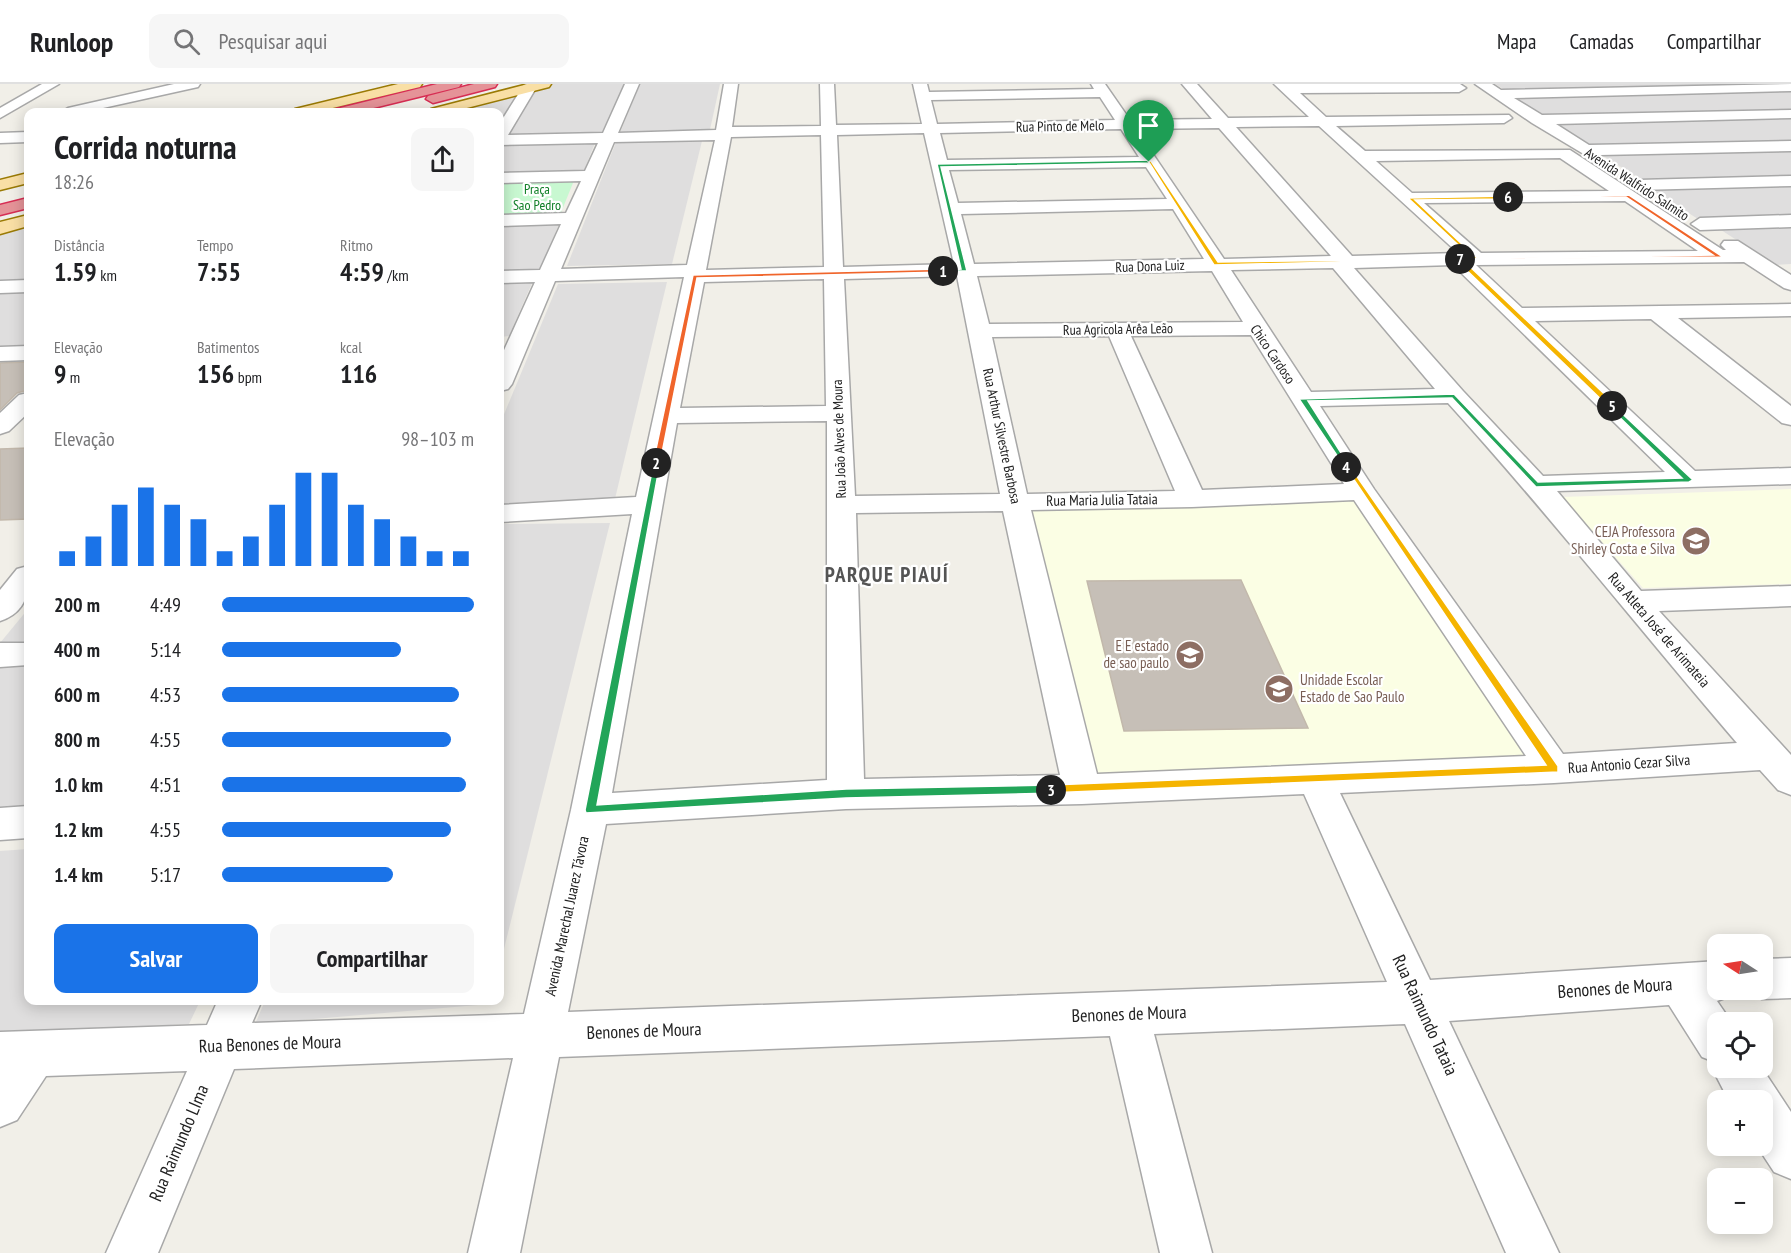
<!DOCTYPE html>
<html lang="pt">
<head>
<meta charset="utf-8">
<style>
  :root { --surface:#fff; --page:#f6f6f6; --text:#202124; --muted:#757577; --line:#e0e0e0; --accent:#1a73e8 }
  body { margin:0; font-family:"PT Sans Narrow",sans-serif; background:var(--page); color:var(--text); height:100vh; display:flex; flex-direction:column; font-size:22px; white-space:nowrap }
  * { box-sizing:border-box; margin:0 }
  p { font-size:20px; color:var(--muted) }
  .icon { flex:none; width:33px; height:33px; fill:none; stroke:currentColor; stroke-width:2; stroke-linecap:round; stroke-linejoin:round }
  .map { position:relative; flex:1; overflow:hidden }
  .sheet { position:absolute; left:24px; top:24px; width:480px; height:897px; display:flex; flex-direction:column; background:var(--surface); border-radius:12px; box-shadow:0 3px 15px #0003 }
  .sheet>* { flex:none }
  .needle { width:39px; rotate:282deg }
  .tools { position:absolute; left:1707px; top:850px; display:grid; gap:12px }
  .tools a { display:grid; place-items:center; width:66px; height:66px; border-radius:12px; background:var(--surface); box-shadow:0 3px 15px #0003; font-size:30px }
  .pin { position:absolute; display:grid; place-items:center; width:51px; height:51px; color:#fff; margin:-62px -26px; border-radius:50% 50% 50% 0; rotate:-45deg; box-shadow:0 0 6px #0007 }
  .pin .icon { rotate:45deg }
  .km { position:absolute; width:30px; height:30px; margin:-15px; border-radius:50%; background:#222; color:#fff; font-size:16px; line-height:30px; text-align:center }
  .round { display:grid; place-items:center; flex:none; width:63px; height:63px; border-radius:12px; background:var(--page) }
  .overview { display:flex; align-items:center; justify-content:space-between; height:102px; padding:0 30px }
  h1 { font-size:33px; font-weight:600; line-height:45px }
  .figures { display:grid; grid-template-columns:repeat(3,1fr); gap:9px; height:102px; padding:6px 30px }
  .figures div { display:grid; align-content:center }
  .figures b { font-size:26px; font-weight:600 }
  .figures small { font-size:16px; font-weight:400 }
  .figures p { font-size:16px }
  .chart { height:168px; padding:12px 30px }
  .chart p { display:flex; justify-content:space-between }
  .chart svg { width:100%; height:108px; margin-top:6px; stroke:var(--accent); stroke-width:6 }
  .primary-button { display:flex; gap:12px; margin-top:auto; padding:12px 30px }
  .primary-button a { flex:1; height:69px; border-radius:12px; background:var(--accent); color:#fff; font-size:24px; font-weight:600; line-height:69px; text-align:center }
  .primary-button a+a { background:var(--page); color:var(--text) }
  ul { padding:0 30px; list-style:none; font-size:20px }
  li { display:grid; grid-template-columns:96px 72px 1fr; align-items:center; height:45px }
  li i { height:15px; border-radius:8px; background:var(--accent) }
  header { display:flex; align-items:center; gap:36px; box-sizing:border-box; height:84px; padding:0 30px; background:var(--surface); border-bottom:2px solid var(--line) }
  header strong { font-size:28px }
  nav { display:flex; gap:33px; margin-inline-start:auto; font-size:21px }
  .search { width:420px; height:54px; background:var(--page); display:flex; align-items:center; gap:15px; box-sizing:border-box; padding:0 21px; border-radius:12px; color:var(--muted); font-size:22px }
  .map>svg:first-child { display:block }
</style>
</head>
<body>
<header>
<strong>Runloop</strong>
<div class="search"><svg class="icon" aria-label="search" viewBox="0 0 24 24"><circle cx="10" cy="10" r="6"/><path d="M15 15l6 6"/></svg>Pesquisar aqui</div>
<nav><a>Mapa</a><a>Camadas</a><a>Compartilhar</a></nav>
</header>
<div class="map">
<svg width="1791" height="1169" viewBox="0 0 1791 1169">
  <rect width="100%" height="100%" fill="#f1efe8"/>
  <g fill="#dfdede">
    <polygon points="544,0 632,0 608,55 500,56 500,28 436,28"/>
    <polygon points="640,0 720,0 709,50 619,51"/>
    <polygon points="1495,0 1778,0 1505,6"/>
    <polygon points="1791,7 1791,27 1543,33 1511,12"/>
    <polygon points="1791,34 1791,58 1589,62 1551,38"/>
    <polygon points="702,57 672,180 567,182 616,58"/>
    <polygon points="595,59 583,89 500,90 500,60"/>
    <polygon points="1791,64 1791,92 1640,95 1597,68"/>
    <polygon points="1791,101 1791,133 1698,135 1649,104"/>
    <polygon points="28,137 28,193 17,202 0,203 0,144"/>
    <polygon points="559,140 540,186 500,187 500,142"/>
    <polygon points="1791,142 1791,180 1775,181 1718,144"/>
    <polygon points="533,197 509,252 500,253 500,198"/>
    <polygon points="667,198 613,423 500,429 500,340 558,200"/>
    <polygon points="28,208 28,264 0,264 0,209"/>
    <polygon points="610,439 500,881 500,440"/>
    <polygon points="28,525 28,560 0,560 0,559"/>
    <polygon points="28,578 28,726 0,727 0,580"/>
    <polygon points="28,765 28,916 200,917 189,940 0,950 0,767"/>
    <polygon points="265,917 491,917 490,920 255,940"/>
  </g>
  <g fill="#fbfee4">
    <polygon points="1791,405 1791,500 1643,504 1562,413"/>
    <polygon points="1362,407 1554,685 1082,705 1015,418"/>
  </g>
  <polygon fill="#c8f8d1" points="575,94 560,131 500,133 500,96"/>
  <g fill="#c6bfb7" stroke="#c2b8ab" stroke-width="1.5">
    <polygon points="28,278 28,306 17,309 0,326 0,279"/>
    <polygon points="28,364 28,435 0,436 0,365"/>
    <polygon points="1241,496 1308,644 1124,647 1087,497"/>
  </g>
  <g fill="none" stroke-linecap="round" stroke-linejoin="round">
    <g stroke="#a8a8a8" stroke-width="3">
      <g id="minor">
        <polygon points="42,0 59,0 0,34 0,24"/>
        <polygon points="174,0 200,0 198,3 85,28 61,28 68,24"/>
        <path d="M528 0 536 4 508 51 603 49 625 0H639L618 49 716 46 724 0H738L732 43 821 42 820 0H834L836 41 922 40 913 0H927L929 8 1094 5 1091 0H1105L1130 36 1212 35 1182 0H1197L1228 34 1309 33 1274 0H1460L1466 4 1459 8 1300 9 1326 33 1509 31 1512 34 1504 39 1336 42 1365 67 1570 66 1723 166H1726L1721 161 1724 157H1738L1791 191V206L1784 204 1744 178 1476 181 1522 224 1791 220V232L1678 234 1791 322V341L1782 339 1651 235 1535 237 1695 387 1791 384V400L1557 407 1641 507 1791 502V522L1659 527 1791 671V711L1778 706 1760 686 1554 699 1340 709 1430 896 1718 877V906H1736L1733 911 1717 917 1732 939H1718V984H1762L1791 1028V1095L1774 1088 1757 1062H1762V1017H1729L1712 984 1715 978 1702 973 1669 921 1449 937 1559 1169H1506L1405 940 1154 950 1212 1169H1160L1110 952 559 973 520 1169H468L513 974 234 985 158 1169H106L187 987 46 992 17 1036 0 1043V948L207 941 218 916H262L252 939 524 930 571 726 632 430 500 438V421L636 413 684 193 555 197 512 300 508 305 500 307V275L535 198 500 199V187L540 186 561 140 500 142V131L566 129 581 97 500 99V89L585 87 598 59 500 61V39L524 1ZM1100 13 1115 36 937 40 931 16ZM1319 42 1458 169 1352 172 1236 43ZM1219 44 1331 172 1224 175 1136 45ZM1121 45 1139 73 947 76 940 49ZM924 49 954 180 843 183 837 51ZM821 51 824 183 706 186 731 53ZM715 56 687 181 561 185 614 58ZM1560 74 1609 107 1412 109 1376 77ZM1146 83 1167 115 958 119 949 86ZM1625 117 1698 167 1481 169 1424 119ZM1173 125 1204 175 974 180 961 130ZM1453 181 1665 388 1543 392 1463 307 1354 184ZM1333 184 1435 305 1311 308 1231 186ZM1212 187 1243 238 989 240 977 192ZM957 192 1000 410 855 412 844 195ZM824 195 826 322 680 324 704 198ZM1251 251 1344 400 1202 406 1131 252ZM1109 252 1175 407 1027 410 992 253ZM1448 319C1548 429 1640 546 1737 659L1563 670 1374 405 1320 322ZM827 337V696L612 709 677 339ZM1354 416 1526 672 1097 690 1031 426 1192 423ZM1003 427 1060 691 864 695 856 429ZM1304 710 1387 898 568 928 606 740 846 725 1082 720Z"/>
        <polygon points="1475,0 1492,0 1501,6 1791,0 1791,7 1514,14 1542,31 1791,26 1791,34 1556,40 1589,61 1791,57 1791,67 1600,71 1592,75 1532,39"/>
        <polygon points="28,48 28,58 0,59 0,49"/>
        <polygon points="1791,92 1791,102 1639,106 1630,101 1639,96"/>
        <polygon points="1791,131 1791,143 1700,146 1691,140 1700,134"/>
        <polygon points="28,196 28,208 0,209 0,197"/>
        <polygon points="28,262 28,276 0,277 0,263"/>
        <polygon points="28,309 28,329 9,347 0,350 0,329 19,311"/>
        <path d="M28 482C31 506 26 529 0 537V506L17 485Z"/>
        <polygon points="0,559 28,559 28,581 0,583"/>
        <polygon points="28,722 28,754 0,756 0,724"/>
        <polygon points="1791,874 1791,914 1762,915 1747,909 1745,906 1762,906 1762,875"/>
      </g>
    </g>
    <g stroke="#9a7a04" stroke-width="3">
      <g id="major">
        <polygon points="398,0 422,0 420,3 316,28 293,28 295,25"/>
        <polygon points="528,0 551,0 549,3 451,28 429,28 431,25"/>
        <polygon points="28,89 28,99 0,106 0,96"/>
        <polygon points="28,131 28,142 0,150 0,138"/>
      </g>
    </g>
    <g stroke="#d72d53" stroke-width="3">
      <g id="highway">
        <polygon points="437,0 461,0 459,3 357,28 334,28 336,25"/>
        <polygon points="474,0 497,0 495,3 433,19 426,15 428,12"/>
        <polygon points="28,114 28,124 0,131 0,121"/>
      </g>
    </g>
    <use href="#minor" fill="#fff" fill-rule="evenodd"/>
    <use href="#major" fill="#f9dfa5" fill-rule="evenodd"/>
    <use href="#highway" fill="#e59398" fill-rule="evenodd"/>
  </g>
  <polygon fill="#22a559" stroke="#fff" stroke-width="1.5" points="1149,76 1151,79 941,83 967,187 940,187 961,185 937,80"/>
  <polygon fill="#f0652b" stroke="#fff" stroke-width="1.5" points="943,185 945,188 697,194 660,379 656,381 653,379 693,191"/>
  <polygon fill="#22a559" stroke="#fff" stroke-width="1.5" points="654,377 660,379 597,721 846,705 1051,701 1055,703 1055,709 846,714 586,729 585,726"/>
  <polygon fill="#f5b400" stroke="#fff" stroke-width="1.5" points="1344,381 1349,381 1558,682 1558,688 1047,709 1047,703 1051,701 1546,681"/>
  <polygon fill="#22a559" stroke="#fff" stroke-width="1.5" points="1454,310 1538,398 1682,394 1609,323 1612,320 1693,396 1689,398 1536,403 1452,314 1308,317 1350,383 1346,385 1299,315"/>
  <polygon fill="#f5b400" stroke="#fff" stroke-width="1.5" points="1510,112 1508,115 1415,116 1478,175 1464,177 1615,320 1615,323 1609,323 1457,177 1457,174 1471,173 1408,114"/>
  <polygon fill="#f0652b" stroke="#fff" stroke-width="1.5" points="1629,111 1723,173 1457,175 1713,171 1626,113 1505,113"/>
  <polygon fill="#f5b400" stroke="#fff" stroke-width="1.5" points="1148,77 1151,77 1218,178 1463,175 1214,181"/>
  <defs>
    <g id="school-disc" transform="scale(1.5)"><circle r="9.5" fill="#8d6e63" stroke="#fff"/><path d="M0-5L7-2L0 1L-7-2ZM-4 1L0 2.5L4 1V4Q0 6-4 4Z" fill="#fff"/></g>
  </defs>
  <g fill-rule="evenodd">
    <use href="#school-disc" x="1696" y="457"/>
    <use href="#school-disc" x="1190" y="571"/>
    <use href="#school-disc" x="1279" y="605"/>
  </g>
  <g text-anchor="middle" stroke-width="4.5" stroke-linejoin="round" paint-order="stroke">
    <g font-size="14" fill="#212121" stroke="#fff">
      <text transform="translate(1060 42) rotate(-1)" y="5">Rua Pinto de Melo</text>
      <text transform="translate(1637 100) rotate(33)" y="5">Avenida Walfrido Salmito</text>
      <text transform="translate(1150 182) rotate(-2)" y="5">Rua Dona Luiz</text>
      <text transform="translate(1118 245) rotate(-1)" y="5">Rua Agricola Arêa Leão</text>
      <text transform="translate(1273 270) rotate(56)" y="5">Chico Cardoso</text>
      <text transform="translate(1002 352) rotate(78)" y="5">Rua Arthur Silvestre Barbosa</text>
      <text transform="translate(839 355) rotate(-92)" y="5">Rua João Alves de Moura</text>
    </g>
    <g font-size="14" fill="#0f7f26" stroke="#fff">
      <text x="537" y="110">Praça<tspan x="537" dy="16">Sao Pedro</tspan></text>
    </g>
    <g font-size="15" fill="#212121" stroke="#fff">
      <text transform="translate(1102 416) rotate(-1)" y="5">Rua Maria Julia Tataia</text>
      <text transform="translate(1659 546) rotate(49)" y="5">Rua Atleta José de Arimateia</text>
      <text transform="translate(1629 680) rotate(-4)" y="5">Rua Antonio Cezar Silva</text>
      <text transform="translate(567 832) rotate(-78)" y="5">Avenida Marechal Juarez Távora</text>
    </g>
    <g font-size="15" fill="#785e54" stroke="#fff" text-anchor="end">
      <text x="1675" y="453">CEJA Professora<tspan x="1675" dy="17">Shirley Costa e Silva</tspan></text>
      <text x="1169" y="567">E E estado<tspan x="1169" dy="17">de sao paulo</tspan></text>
      <text x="1300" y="601" text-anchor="start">Unidade Escolar<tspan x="1300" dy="17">Estado de Sao Paulo</tspan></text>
    </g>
    <g font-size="18" fill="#212121" stroke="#fff">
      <text transform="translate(1615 904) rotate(-4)" y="6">Benones de Moura</text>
      <text transform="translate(1129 930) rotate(-2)" y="6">Benones de Moura</text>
      <text transform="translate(1425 931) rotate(65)" y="6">Rua Raimundo Tataia</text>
      <text transform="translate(644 947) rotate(-2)" y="6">Benones de Moura</text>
      <text transform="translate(270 960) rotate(-2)" y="6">Rua Benones de Moura</text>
      <text transform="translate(179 1059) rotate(-67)" y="6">Rua Raimundo LIma</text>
    </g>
    <g font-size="21" font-weight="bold" letter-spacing="1.5" fill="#545454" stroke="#fff">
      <text x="887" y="498">PARQUE PIAUÍ</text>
    </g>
  </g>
</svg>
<div class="tools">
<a><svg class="needle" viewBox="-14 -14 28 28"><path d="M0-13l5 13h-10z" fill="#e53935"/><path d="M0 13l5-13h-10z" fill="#757577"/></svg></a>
<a><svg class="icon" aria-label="locate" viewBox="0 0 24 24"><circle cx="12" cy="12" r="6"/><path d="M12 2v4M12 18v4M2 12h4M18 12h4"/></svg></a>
<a>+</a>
<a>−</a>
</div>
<div class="pin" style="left:1149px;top:78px;background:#1e9e55"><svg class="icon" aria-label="arrive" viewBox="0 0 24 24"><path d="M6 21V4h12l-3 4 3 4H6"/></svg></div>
<b class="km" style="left:943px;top:187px">1</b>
<b class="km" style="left:656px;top:379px">2</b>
<b class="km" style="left:1051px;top:706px">3</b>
<b class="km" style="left:1346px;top:383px">4</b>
<b class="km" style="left:1612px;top:322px">5</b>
<b class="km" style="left:1508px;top:113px">6</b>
<b class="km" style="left:1460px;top:175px">7</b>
<section class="sheet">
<div class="overview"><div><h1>Corrida noturna</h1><p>18:26</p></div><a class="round"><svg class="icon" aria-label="share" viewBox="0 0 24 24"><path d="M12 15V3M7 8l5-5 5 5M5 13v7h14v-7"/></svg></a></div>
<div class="figures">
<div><p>Distância</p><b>1.59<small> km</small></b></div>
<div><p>Tempo</p><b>7:55</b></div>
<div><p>Ritmo</p><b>4:59<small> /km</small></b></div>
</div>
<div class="figures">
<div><p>Elevação</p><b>9<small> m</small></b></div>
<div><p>Batimentos</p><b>156<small> bpm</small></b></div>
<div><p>kcal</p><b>116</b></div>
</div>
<div class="chart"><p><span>Elevação</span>98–103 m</p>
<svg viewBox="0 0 160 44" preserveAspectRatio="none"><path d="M5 44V38M15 44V32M25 44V19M35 44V12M45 44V19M55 44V25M65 44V38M75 44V32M85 44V19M95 44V6M105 44V6M115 44V19M125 44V25M135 44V32M145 44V38M155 44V38"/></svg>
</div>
<ul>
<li><b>200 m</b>4:49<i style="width:100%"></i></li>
<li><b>400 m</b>5:14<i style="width:71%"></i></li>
<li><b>600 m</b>4:53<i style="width:94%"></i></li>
<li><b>800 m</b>4:55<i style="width:91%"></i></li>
<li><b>1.0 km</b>4:51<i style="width:97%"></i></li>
<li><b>1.2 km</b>4:55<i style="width:91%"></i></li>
<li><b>1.4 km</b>5:17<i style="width:68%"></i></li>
</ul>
<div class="primary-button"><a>Salvar</a><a>Compartilhar</a></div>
</section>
</div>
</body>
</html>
